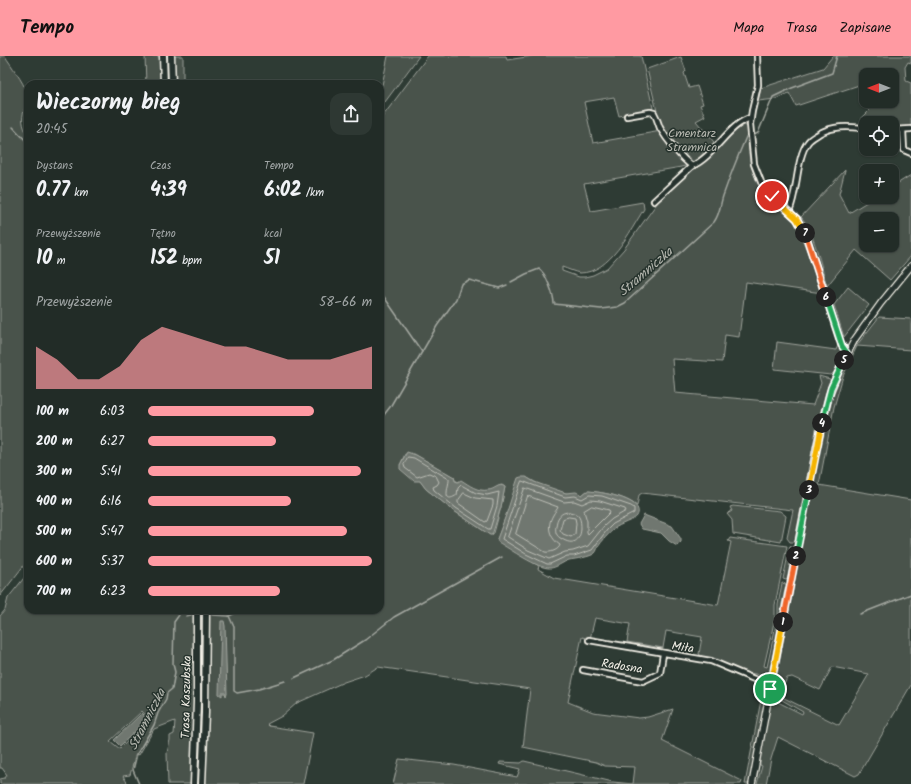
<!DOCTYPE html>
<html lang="pl">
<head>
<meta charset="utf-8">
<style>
  :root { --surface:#222c27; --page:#2e3833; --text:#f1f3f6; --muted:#a2a7a7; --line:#3f4844; --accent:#ff9aa2 }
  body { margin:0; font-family:Kalam,sans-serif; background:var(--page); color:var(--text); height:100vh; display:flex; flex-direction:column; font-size:15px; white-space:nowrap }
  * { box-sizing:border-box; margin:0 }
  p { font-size:13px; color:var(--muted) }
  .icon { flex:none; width:22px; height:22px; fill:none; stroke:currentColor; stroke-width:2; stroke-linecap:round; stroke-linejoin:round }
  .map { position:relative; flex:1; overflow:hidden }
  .drawer { position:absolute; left:24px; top:24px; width:360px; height:534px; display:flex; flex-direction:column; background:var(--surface); border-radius:12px; box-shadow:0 1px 3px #0004,0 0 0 1px var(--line) }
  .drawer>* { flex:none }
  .needle { width:26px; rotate:270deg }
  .tools { position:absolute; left:859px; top:12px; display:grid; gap:8px }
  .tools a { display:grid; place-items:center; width:40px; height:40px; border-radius:8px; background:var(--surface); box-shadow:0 1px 3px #0004,0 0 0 1px var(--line); font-size:20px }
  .pin { position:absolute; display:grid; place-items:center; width:34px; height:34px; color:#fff; margin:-17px; border:2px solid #fff; border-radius:50%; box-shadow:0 1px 4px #0007 }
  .km { position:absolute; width:20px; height:20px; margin:-10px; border-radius:50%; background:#222; color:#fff; font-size:11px; line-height:20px; text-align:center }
  .round { display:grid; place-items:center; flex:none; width:42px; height:42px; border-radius:12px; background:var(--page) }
  .summary { display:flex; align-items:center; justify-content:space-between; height:68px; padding:0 12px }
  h1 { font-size:22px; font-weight:700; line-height:30px }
  .metrics { display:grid; grid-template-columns:repeat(3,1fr); gap:6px; height:68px; padding:4px 12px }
  .metrics div { display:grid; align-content:center }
  .metrics b { font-size:20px; font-weight:700 }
  .metrics small { font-size:11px; font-weight:400 }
  .metrics p { font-size:11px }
  .chart { height:112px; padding:8px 12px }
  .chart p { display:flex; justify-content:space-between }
  .chart svg { width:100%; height:72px; margin-top:4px; fill:var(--accent); opacity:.7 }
  ul { padding:0 12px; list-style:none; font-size:13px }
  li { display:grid; grid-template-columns:64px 48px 1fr; align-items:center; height:30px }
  li i { height:10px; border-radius:5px; background:var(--accent) }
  header { display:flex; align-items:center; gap:24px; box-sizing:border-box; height:56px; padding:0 20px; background:var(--accent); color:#111 }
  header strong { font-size:19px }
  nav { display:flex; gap:22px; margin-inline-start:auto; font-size:14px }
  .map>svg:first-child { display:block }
</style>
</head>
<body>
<header>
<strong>Tempo</strong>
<nav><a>Mapa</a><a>Trasa</a><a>Zapisane</a></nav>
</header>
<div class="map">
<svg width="911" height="728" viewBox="0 0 911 728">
  <rect width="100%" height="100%" fill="#2e3b34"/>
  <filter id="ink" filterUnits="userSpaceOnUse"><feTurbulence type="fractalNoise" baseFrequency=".025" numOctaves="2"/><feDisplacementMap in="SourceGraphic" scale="8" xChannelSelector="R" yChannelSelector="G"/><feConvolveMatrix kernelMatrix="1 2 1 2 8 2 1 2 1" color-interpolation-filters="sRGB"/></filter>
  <g filter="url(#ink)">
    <g fill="#48524c" stroke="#9ea29a" fill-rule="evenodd">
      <path d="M0 0H5C10 8 24 27 26 35 30 53 15 57 28 80V504L0 540Z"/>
      <polygon points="145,0 183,0 183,28 146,28"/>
      <polygon points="388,0 419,0 385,46 380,43 380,39"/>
      <path d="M428 0H506L507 4 533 0H641L653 52 651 54 619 60 614 41 584 46 593 87 661 75 686 109 685 110 681 111 584 128 591 155 643 146 644 153C630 175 610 217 580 217 574 216 568 213 562 211V215L579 221H585L593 219 607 212 624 193 660 143 693 112 707 104 730 79 744 69 748 71C748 101 749 122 772 144 779 151 788 157 794 165 798 170 801 178 803 185 810 202 817 219 822 237L746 226 739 281 725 279 722 306 672 303 675 337 813 349 821 327 819 320 830 323 831 327 829 326 817 369 795 486H790L787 482 793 454 642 437 639 439 637 450C625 440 602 436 587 435L582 439C576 436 572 438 566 437 554 436 536 427 526 421L505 462 497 483 499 486 539 510 538 513 554 522 718 549 731 486 728 485 730 482 787 490 775 549V562L764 610 767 611 778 559V549L782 527 786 528 788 531 770 620 769 623H765C761 619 752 616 746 618L719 606 706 603 699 598 702 581 666 575 663 592 627 586 630 568 595 562 590 583 582 581 568 646 593 656 639 662 648 661 673 653 662 685 742 725 741 728H393L399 703 454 709 517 721 520 713 499 708 500 706 521 707 524 705 613 726 633 728 635 711 605 710 596 706 523 691 530 633 378 611 365 619 344 626 297 647 282 660 267 668 269 670 313 677 303 728H168L167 697 170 684V680L174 678 175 665 154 673 139 699 136 697 130 719 123 720 128 728H0V723L5 722 7 719 2 712H0V560L5 554 8 542 28 517V554H380V64ZM405 398 416 399 454 421 455 424C465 430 480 437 491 434 496 433 498 429 502 429L505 431 501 451 494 477 490 479 454 455 426 433 420 425 400 409ZM142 655 149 663 120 693 110 685Z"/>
      <polygon points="833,0 911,0 911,7 908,6 905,11 906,25 911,27 911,70 892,72 892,67 866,67 866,70 861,69 862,62 873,51 871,45 892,45 892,19 866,19 866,34 859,29 796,50 789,37 776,43 758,45 761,32 823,12"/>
      <polygon points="681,1 686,15 684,17 689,32 697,30 703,48 700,49 705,60 696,65 714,86 694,107 667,78 659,64 647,13"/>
      <path d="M845 114 839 138 849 157 875 141H892V131L911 119V200L890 224 856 194 827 230C822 213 813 173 801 161ZM866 163H892V189H866Z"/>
      <polygon points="848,231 869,249 844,281 834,249"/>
      <polygon points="879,261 911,263 911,294 857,290 843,320 834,351 819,429 911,444 911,629 859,718 855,720 778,681 771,703 766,728 757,728 762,710 760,709 760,700 771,645 776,645 802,658 803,656 775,640 776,638 839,669 869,618 832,611 820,634 792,621 787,622 783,631 780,633 776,631 774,626 828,349 838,319 855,288 857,289"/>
      <path d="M777 286 836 294 839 287C844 297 841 313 831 319L774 313Z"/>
      <polygon points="733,450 780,455 786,460 781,486 733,478 732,464 727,458 732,455 730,451"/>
      <polygon points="790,490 793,492 795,496 790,522 786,524 783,523"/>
      <polygon points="764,628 768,633 750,728 745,728"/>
    </g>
    <g fill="#6f7770" stroke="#a4a8a0">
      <path d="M407 396 416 399 454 421 455 425 458 426 461 424C469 429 478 436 488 434 495 434 499 426 505 431L501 451 492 479H490L454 455 426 433 420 425H414L400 413V409Z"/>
      <path d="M521 421H526L534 426 566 437 576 436 582 439 587 435C597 435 647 443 637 460 635 464 619 468 614 473 608 478 602 485 598 491 597 493 597 495 595 497 591 501 575 503 569 504 563 506 556 512 550 512 538 513 510 493 498 486L497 483 505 462 516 428 518 422Z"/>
      <polygon points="644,459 667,468 672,470 681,483 681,486 677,490 669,485 661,477 642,473 639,468"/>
      <polygon points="221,565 224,565 225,570 227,638 226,640 225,637 222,637 222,640 219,638"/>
      <polygon points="142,657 148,663 120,690 114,684"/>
    </g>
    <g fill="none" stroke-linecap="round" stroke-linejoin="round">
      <g stroke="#bfc0b8" stroke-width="1">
        <path d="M408 401 414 402 449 423C450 427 440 450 457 439L458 432 461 429 476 437 487 439 499 436 497 450 490 473H488L456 452 434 434 433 431 437 429 439 426 436 420 429 417 417 421 405 412 404 409Z"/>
        <polygon points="522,425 565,441 575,440 582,443 589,439 602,440 631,450 634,452 634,457 613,468 607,474 592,494 574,500 567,500 550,508 547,508 526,498 502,483 520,429"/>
        <polygon points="525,432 564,446 574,445 582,448 591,444 600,445 625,453 626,455 612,463 604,470 588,490 573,495 565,496 549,503 528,494 508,481"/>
        <polygon points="464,437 475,442 493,444 493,449 487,465 485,466 458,447 458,445"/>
        <path d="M528 440 558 451C557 454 555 455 553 459 546 471 550 482 560 489 559 494 550 497 545 496L516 478Z"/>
        <polygon points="592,450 609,454 610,456 588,478 587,476 587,465 584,455"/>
        <path d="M569 456C580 457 581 463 581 473 580 485 573 490 562 483 556 480 555 476 556 470 557 462 560 456 569 456Z"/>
        <polygon points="569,461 575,462 576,467 575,478 571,481 563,478 560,474 563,463"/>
      </g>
      <g stroke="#a4a8a0" stroke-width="1.5">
        <polyline points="13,71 28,87"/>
        <polyline points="754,79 758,77 773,41 792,32 832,17 837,0"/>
        <path d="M511 226 526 218 539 213C546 217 554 239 554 248L601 253 617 251 625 247 714 166C720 158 720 149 723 140 730 120 738 100 746 81L748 80"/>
        <polyline points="380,235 422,296"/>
        <polyline points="380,364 390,351 437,270 456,243 461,228 469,224 499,232 507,229"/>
        <polyline points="380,384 383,386 384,392 380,396"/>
        <polyline points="788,522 792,499"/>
        <polyline points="860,558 911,538"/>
        <polyline points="212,559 229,560 242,554"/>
        <polyline points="780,559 786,530"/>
        <polyline points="186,560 191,559"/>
        <polyline points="229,560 234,571 234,635 237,637 259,633 285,625"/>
        <polyline points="294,622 333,604 365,584 394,561 502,501"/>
        <polyline points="139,728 133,714 137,698 154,669 158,657 166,643 167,637 172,633 175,616 173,608 174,566 179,559"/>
      </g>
      <g stroke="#f4f1e8" stroke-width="8">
        <g id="minor">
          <polyline points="757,0 758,29 752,55 750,68 754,108 761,126 766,134 797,163 806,179 841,288 847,297"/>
          <path d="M627 60 650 56 654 57C657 62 658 67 660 72 667 84 681 102 692 110 715 100 729 67 751 62"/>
          <polyline points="892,74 911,73"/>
          <polyline points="903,74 904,94 911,97"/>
          <polyline points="654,145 692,110"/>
          <path d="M789 155C798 136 796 101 808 86 811 82 816 80 820 77 836 69 849 71 866 72"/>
          <polyline points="589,584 711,605 754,623 771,628"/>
          <polyline points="583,614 643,625 660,617 663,598"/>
        </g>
      </g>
      <g stroke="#f4f1e8" stroke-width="8">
        <polyline id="major" points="752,728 816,394 829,339 840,312 855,283 881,247 911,210"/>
      </g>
      <g stroke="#f4f1e8" stroke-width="9">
        <g id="highway">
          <polyline points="163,0 164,28"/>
          <polyline points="171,0 172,28"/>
          <polyline points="194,728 197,646 197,554"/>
          <polyline points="202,728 205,657 206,554"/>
        </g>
      </g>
      <use href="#minor" stroke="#26332d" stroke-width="4.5"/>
      <use href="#major" stroke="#26332d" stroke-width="5.5"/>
      <use href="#highway" stroke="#26332d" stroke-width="6"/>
    </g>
  </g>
  <g fill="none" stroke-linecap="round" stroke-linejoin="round" filter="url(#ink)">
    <g stroke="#fff" stroke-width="8">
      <polyline id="split-1" points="770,633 783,566"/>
    </g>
    <g stroke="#fff" stroke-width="8">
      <polyline id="split-2" points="783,566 796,500"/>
    </g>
    <g stroke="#fff" stroke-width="8">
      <polyline id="split-3" points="796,500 809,434"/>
    </g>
    <g stroke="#fff" stroke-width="8">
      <polyline id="split-4" points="809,434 822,367"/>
    </g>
    <g stroke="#fff" stroke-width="8">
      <polyline id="split-5" points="822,367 831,332 844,304"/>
    </g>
    <g stroke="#fff" stroke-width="8">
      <polyline id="split-6" points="826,241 842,290 847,297 844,304"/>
    </g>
    <g stroke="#fff" stroke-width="8">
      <polyline id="split-7" points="805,177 826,241"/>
    </g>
    <g stroke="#fff" stroke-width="8">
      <polyline id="split-8" points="772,140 797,163 805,177"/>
    </g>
    <use href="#split-1" stroke="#f5b400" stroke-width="5"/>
    <use href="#split-2" stroke="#f0652b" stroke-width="5"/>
    <use href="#split-3" stroke="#22a559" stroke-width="5"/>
    <use href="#split-4" stroke="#f5b400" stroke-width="5"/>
    <use href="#split-5" stroke="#22a559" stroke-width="5"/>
    <use href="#split-6" stroke="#22a559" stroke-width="5"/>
    <use href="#split-7" stroke="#f0652b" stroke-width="5"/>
    <use href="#split-8" stroke="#f5b400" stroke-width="5"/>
  </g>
  <g text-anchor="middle" stroke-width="3" stroke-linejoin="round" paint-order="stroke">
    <g font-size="12" fill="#b8b9b1" stroke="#26332d">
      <text x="692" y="81">Cmentarz<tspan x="692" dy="14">Stramnica</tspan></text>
    </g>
    <g font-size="12" fill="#f4f1e8" stroke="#26332d">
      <text transform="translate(683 591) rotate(9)" y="4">Miła</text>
      <text transform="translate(622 610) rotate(9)" y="4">Radosna</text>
      <text transform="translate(186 641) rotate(-89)" y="4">Trasa Kaszubska</text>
    </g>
    <g font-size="13" font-style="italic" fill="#b8bab2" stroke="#26332d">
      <text transform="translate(645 215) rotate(-41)" y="5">Stramniczka</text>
      <text transform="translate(146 663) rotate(-63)" y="5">Stramniczka</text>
    </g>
  </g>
</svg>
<div class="tools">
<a><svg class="needle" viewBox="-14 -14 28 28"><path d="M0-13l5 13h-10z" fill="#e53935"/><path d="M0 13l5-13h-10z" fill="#a2a7a7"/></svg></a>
<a><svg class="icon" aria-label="locate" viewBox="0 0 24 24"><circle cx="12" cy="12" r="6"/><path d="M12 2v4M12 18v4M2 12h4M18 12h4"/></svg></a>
<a>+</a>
<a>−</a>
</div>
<div class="pin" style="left:770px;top:633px;background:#1e9e55"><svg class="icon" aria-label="arrive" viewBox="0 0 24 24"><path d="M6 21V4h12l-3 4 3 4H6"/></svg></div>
<div class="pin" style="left:772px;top:140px;background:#d93025"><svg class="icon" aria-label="check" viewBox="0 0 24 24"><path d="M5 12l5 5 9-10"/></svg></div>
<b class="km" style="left:783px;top:566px">1</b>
<b class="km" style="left:796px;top:500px">2</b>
<b class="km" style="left:809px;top:434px">3</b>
<b class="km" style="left:822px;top:367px">4</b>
<b class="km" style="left:844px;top:304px">5</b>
<b class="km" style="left:826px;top:241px">6</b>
<b class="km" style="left:805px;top:177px">7</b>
<section class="drawer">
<div class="summary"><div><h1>Wieczorny bieg</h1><p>20:45</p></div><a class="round"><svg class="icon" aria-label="share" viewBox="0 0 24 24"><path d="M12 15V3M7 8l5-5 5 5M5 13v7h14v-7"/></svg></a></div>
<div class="metrics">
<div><p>Dystans</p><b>0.77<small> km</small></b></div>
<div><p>Czas</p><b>4:39</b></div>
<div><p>Tempo</p><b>6:02<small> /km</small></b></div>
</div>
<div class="metrics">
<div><p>Przewyższenie</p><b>10<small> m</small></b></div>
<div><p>Tętno</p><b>152<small> bpm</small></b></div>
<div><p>kcal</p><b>51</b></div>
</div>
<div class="chart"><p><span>Przewyższenie</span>58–66 m</p>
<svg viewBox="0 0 160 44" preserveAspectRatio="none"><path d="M0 44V18L10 26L20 38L30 38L40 30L50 14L60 6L70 10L80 14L90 18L100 18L110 22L120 26L130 26L140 26L150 22L160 18V44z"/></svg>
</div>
<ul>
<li><b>100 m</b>6:03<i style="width:74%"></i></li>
<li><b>200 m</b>6:27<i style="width:57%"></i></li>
<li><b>300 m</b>5:41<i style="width:95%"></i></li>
<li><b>400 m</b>6:16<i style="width:64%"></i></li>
<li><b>500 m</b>5:47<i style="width:89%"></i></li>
<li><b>600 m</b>5:37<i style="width:100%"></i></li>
<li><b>700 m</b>6:23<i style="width:59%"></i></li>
</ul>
</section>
</div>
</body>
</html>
